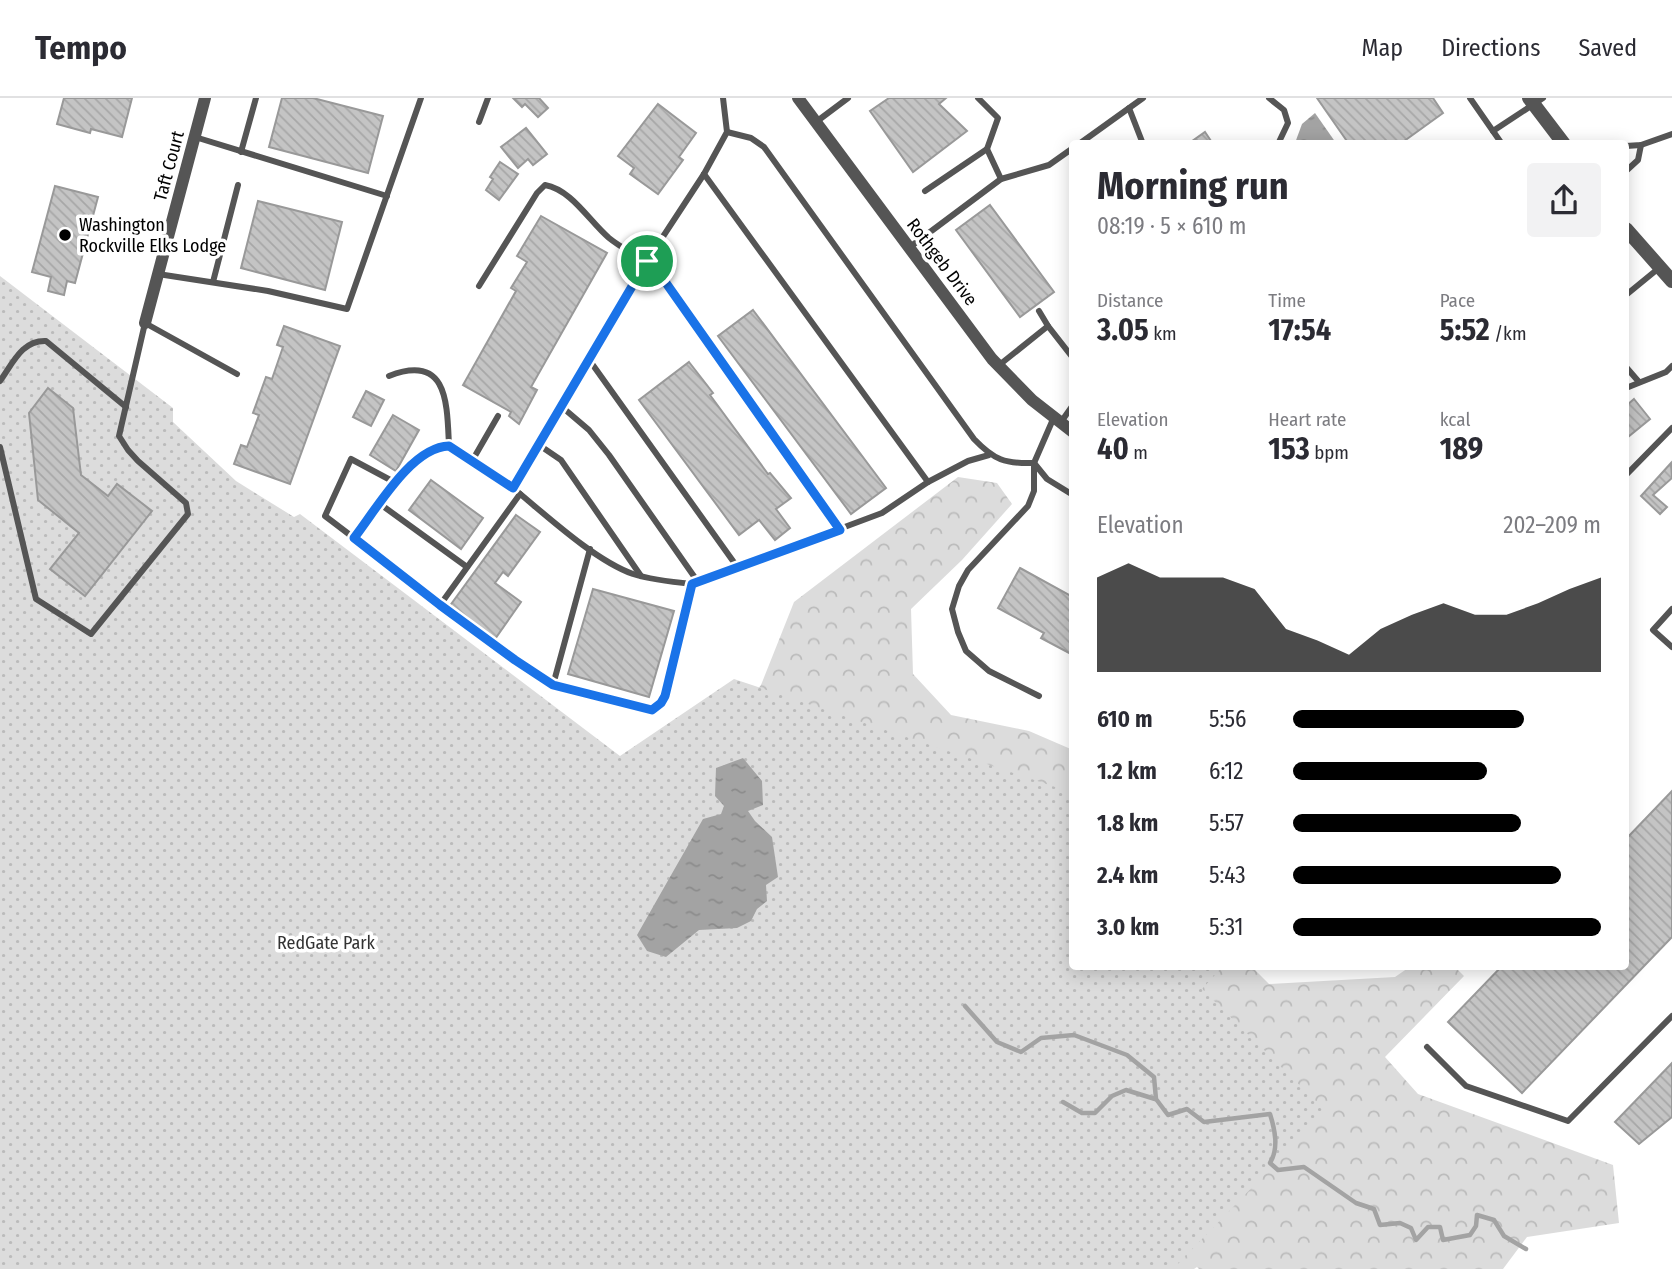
<!DOCTYPE html>
<html lang="en">
<head>
<meta charset="utf-8">
<style>
  :root { --surface:#fff; --page:#f2f2f3; --text:#2b2b33; --muted:#7c7c81; --line:#e1e1e2; --accent:#000 }
  body { margin:0; font-family:"Fira Sans Condensed",sans-serif; background:var(--page); color:var(--text); height:100vh; display:flex; flex-direction:column; font-size:26px; white-space:nowrap }
  * { box-sizing:border-box; margin:0 }
  p { font-size:23px; color:var(--muted) }
  .icon { flex:none; width:38px; height:38px; fill:none; stroke:currentColor; stroke-width:2; stroke-linecap:round; stroke-linejoin:round }
  .map { position:relative; flex:1; overflow:hidden }
  .details { position:absolute; left:1069px; top:42px; width:560px; height:830px; display:flex; flex-direction:column; background:var(--surface); border-radius:7px; box-shadow:0 4px 18px #0003 }
  .details>* { flex:none }
  .pin { position:absolute; display:grid; place-items:center; width:60px; height:60px; color:#fff; margin:-30px; border:4px solid #fff; border-radius:50%; box-shadow:0 2px 7px #0007 }
  .round { display:grid; place-items:center; flex:none; width:74px; height:74px; border-radius:7px; background:var(--page) }
  .summary { display:flex; align-items:center; justify-content:space-between; height:119px; padding:0 28px }
  h1 { font-size:38px; font-weight:700; line-height:52px }
  .stats { display:grid; grid-template-columns:repeat(3,1fr); gap:10px; height:119px; padding:7px 28px }
  .stats div { display:grid; align-content:center }
  .stats b { font-size:30px; font-weight:700 }
  .stats small { font-size:19px; font-weight:400 }
  .stats p { font-size:19px }
  .chart { height:196px; padding:14px 28px }
  .chart p { display:flex; justify-content:space-between }
  .chart svg { width:100%; height:126px; margin-top:7px; fill:var(--accent); opacity:.7 }
  ul { padding:0 28px; list-style:none; font-size:23px }
  li { display:grid; grid-template-columns:112px 84px 1fr; align-items:center; height:52px }
  li i { height:18px; border-radius:9px; background:var(--accent) }
  header { display:flex; align-items:center; gap:42px; box-sizing:border-box; height:98px; padding:0 35px; background:var(--surface); border-bottom:2px solid var(--line) }
  header strong { font-size:33px }
  nav { display:flex; gap:38px; margin-inline-start:auto; font-size:24px }
  .map>svg:first-child { display:block }
</style>
</head>
<body>
<header>
<strong>Tempo</strong>
<nav><a>Map</a><a>Directions</a><a>Saved</a></nav>
</header>
<div class="map">
<svg width="1672" height="1171" viewBox="0 0 1672 1171">
  <defs>
    <pattern id="forest-crowns" width="20" height="18" patternUnits="userSpaceOnUse" patternTransform="scale(1.75)"><rect width="20" height="18" fill="#dcdcdc"/><path d="M2 6a3 3 0 1 1 6 0M12 15a3 3 0 1 1 6 0" fill="none" stroke="#bbb"/></pattern>
    <pattern id="park-dots" width="8" height="8" patternUnits="userSpaceOnUse" patternTransform="scale(1.75)"><rect width="8" height="8" fill="#dcdcdc"/><path d="M2 2h.1M6 6h.1" fill="none" stroke="#bbb" stroke-width="1.8" stroke-linecap="round"/></pattern>
    <pattern id="water-ripples" width="26" height="14" patternUnits="userSpaceOnUse" patternTransform="scale(1.75)"><rect width="26" height="14" fill="#a3a3a3"/><path d="M2 4q2-2 4 0t4 0M15 11q2-2 4 0t4 0" fill="none" stroke="#8b8b8b"/></pattern>
    <pattern id="building-back-hatch" width="6" height="6" patternUnits="userSpaceOnUse" patternTransform="scale(1.75)"><rect width="6" height="6" fill="#c4c4c4"/><path d="M-1 5l2 2M0 0l6 6M5-1l2 2" fill="none" stroke="#a7a7a7"/></pattern>
  </defs>
  <rect width="100%" height="100%" fill="#fff"/>
  <polygon fill="url(#forest-crowns)" points="958,379 997,385 1012,406 962,462 911,511 913,576 951,617 1029,633 1073,652 1073,868 1251,868 1269,886 1395,879 1411,868 1454,868 1464,878 1385,959 1418,996 1613,1067 1619,1125 1527,1139 1503,1171 1199,1171 1197,1169 1194,1171 1017,1171 733,624 761,587 794,504"/>
  <polygon fill="url(#park-dots)" points="0,178 173,310 173,324 236,383 294,419 300,416 620,658 734,581 1073,695 1073,868 1223,868 1202,891 1326,1013 1173,1171 0,1171"/>
  <g fill="url(#water-ripples)">
    <polygon points="1315,15 1336,45 1295,45 1302,26"/>
    <polygon points="743,660 762,683 763,707 748,713 755,723 772,739 778,779 766,787 767,803 757,811 751,823 737,830 699,832 666,859 647,853 637,837 703,721 721,716 724,708 715,698 716,670"/>
  </g>
  <g fill="none" stroke-linecap="round" stroke-linejoin="round">
    <g stroke="#a3a3a3" stroke-width="4.5">
      <path d="M965 908 997 944 1021 954 1041 940 1074 937 1127 957 1154 979 1156 1001 1168 1017 1187 1011 1204 1024 1270 1016C1275 1032 1279 1050 1270 1065L1278 1072 1304 1069 1356 1105 1374 1111 1380 1127 1400 1125 1411 1130 1416 1142 1428 1129H1440L1443 1142 1470 1137 1476 1128 1477 1117 1494 1122 1504 1138 1526 1151"/>
      <polyline points="1063,1004 1082,1015 1095,1015 1112,998 1126,992 1155,1001"/>
    </g>
  </g>
  <g fill="url(#building-back-hatch)" stroke="#999" stroke-width="2">
    <polygon points="64,0 132,0 122,39 91,31 90,35 57,26"/>
    <polygon points="282,0 313,0 383,18 368,75 269,49"/>
    <polygon points="513,0 539,0 548,10 538,19 525,6 522,9"/>
    <polygon points="889,0 946,0 939,6 967,33 913,74 870,13"/>
    <polygon points="1317,0 1433,0 1443,15 1400,46 1349,46"/>
    <polygon points="658,6 696,35 679,59 683,62 658,96 630,76 634,70 618,58"/>
    <polygon points="526,30 547,56 533,67 528,61 518,70 501,49"/>
    <polygon points="1205,34 1213,46 1188,46"/>
    <polygon points="500,64 518,76 499,102 486,92 493,81 490,79"/>
    <polygon points="55,88 98,99 75,185 67,183 64,197 48,193 51,179 32,174"/>
    <polygon points="258,103 342,124 325,192 241,170"/>
    <polygon points="990,107 1054,194 1020,219 956,132"/>
    <polygon points="541,118 607,155 531,289 537,292 519,326 509,318 511,314 463,287 516,193 511,190 527,164 517,158"/>
    <polygon points="753,212 886,390 851,416 718,238"/>
    <polygon points="284,228 340,248 290,386 234,366 241,347 247,349 259,317 253,315 266,279 272,281 283,249 277,247"/>
    <polygon points="689,264 713,295 710,297 768,376 770,375 791,400 776,411 790,430 775,442 759,422 739,437 639,302"/>
    <polygon points="48,290 73,310 81,377 108,398 117,386 152,413 85,498 50,471 79,435 38,402 29,315"/>
    <polygon points="366,293 384,302 371,328 353,319"/>
    <polygon points="1634,301 1650,321 1628,339 1626,336 1626,308"/>
    <polygon points="393,317 419,332 396,373 370,357"/>
    <polygon points="1671,365 1672,380 1653,397 1667,409 1660,416 1641,398"/>
    <polygon points="431,382 483,420 461,451 409,412"/>
    <polygon points="516,417 540,434 508,478 503,474 495,485 521,504 495,541 449,509"/>
    <polygon points="1020,470 1073,499 1073,557 1041,540 1044,535 998,510"/>
    <polygon points="593,491 674,513 649,599 568,576"/>
    <polygon points="1672,693 1672,839 1522,995 1448,924 1502,868 1626,868 1626,741"/>
    <polygon points="1672,965 1672,1019 1639,1046 1615,1024"/>
  </g>
  <g fill="none" stroke-linecap="round" stroke-linejoin="round">
    <g stroke="#555" stroke-width="6">
      <path d="M723 0 727 34 704 76 647 163 513 390C546 417 594 462 633 476 652 482 672 484 692 486L882 415 928 384 968 363 989 357"/>
      <polyline points="978,0 998,20 987,51"/>
      <polyline points="1269,0 1284,12 1288,25 1278,46"/>
      <polyline points="1470,0 1502,46"/>
      <polyline points="1129,10 1143,46"/>
      <polyline points="479,24 488,0"/>
      <polyline points="816,24 848,0"/>
      <polyline points="1493,33 1543,0"/>
      <path d="M727 34 751 40 764 49 974 341C994 362 1005 366 1034 365L1054 319"/>
      <polyline points="195,39 387,98"/>
      <polyline points="1079,46 1143,0"/>
      <polyline points="1626,48 1641,47 1672,36"/>
      <polyline points="241,54 256,0"/>
      <polyline points="1626,73 1638,62 1641,47"/>
      <polyline points="704,76 928,384"/>
      <polyline points="925,93 987,51 1001,81"/>
      <polyline points="910,149 1001,81 1049,67 1073,50"/>
      <polyline points="158,176 268,193 347,211 421,0"/>
      <polyline points="213,184 238,87"/>
      <path d="M479 188 537 95 545 87C572 92 589 123 609 140 625 153 644 160 659 175L840 432"/>
      <polyline points="1626,197 1659,170"/>
      <polyline points="1039,213 1048,228"/>
      <polyline points="590,263 738,470"/>
      <polyline points="998,268 1048,228 1073,260"/>
      <polyline points="1626,269 1639,284"/>
      <path d="M389 278C448 255 447 305 449 348"/>
      <path d="M0 283C13 265 22 242 46 243L126 309"/>
      <polyline points="1626,290 1666,274 1672,268"/>
      <polyline points="562,309 589,332 609,357 698,484"/>
      <polyline points="1061,324 1073,307"/>
      <polyline points="539,347 561,362 641,478"/>
      <polyline points="0,349 36,501 91,536 188,416 186,405 138,363 128,352 119,338 145,225 237,276"/>
      <polyline points="472,363 498,318"/>
      <polyline points="1626,377 1672,330"/>
      <path d="M396 385 351 361 325 418C401 475 473 535 553 587"/>
      <polyline points="380,406 467,469"/>
      <path d="M354 440C376 412 411 349 449 348L513 390"/>
      <polyline points="590,451 553,587 651,612 665,599 692,486"/>
      <polyline points="440,507 520,396"/>
      <polyline points="1672,511 1653,532 1672,549"/>
      <polyline points="1039,598 989,573 966,553 958,534 952,511 959,488 968,472 1028,408 1034,393 1034,365 1047,381 1073,397"/>
      <polyline points="1427,949 1466,988 1568,1023 1672,918"/>
    </g>
    <g stroke="#555" stroke-width="12">
      <polyline points="798,0 992,261 1032,302 1073,334"/>
      <polyline points="145,225 205,0"/>
    </g>
    <g stroke="#555" stroke-width="14">
      <polyline points="1529,0 1564,46"/>
      <polyline points="1626,131 1672,183"/>
    </g>
  </g>
  <g fill="none" stroke-linecap="round" stroke-linejoin="round">
    <g stroke="#fff" stroke-width="14">
      <path id="route" d="M647 163 659 175 840 432 692 486 665 598 661 605 652 612 553 587 515 562 440 507 354 440C376 412 411 349 449 348L513 390Z"/>
    </g>
    <use href="#route" stroke="#1a73e8" stroke-width="9"/>
  </g>
  <circle fill="#000" stroke="#fff" stroke-width="2.5" cx="65" cy="137" r="7"/>
  <g text-anchor="middle" stroke-width="7" stroke-linejoin="round" paint-order="stroke">
    <g font-size="18" fill="#000" stroke="#fff">
      <text transform="translate(169 68) rotate(-75)" y="6">Taft Court</text>
      <text transform="translate(942 164) rotate(53)" y="6">Rothgeb Drive</text>
    </g>
    <g font-size="18" fill="#000" stroke="#fff" text-anchor="start">
      <text x="79" y="133">Washington<tspan x="79" dy="21">Rockville Elks Lodge</tspan></text>
    </g>
    <g font-size="18" fill="#333" stroke="#fff">
      <text x="326" y="851">RedGate Park</text>
    </g>
  </g>
</svg>
<div class="pin" style="left:647px;top:163px;background:#1e9e55"><svg class="icon" aria-label="arrive" viewBox="0 0 24 24"><path d="M6 21V4h12l-3 4 3 4H6"/></svg></div>
<section class="details">
<div class="summary"><div><h1>Morning run</h1><p>08:19 · 5 × 610 m</p></div><a class="round"><svg class="icon" aria-label="share" viewBox="0 0 24 24"><path d="M12 15V3M7 8l5-5 5 5M5 13v7h14v-7"/></svg></a></div>
<div class="stats">
<div><p>Distance</p><b>3.05<small> km</small></b></div>
<div><p>Time</p><b>17:54</b></div>
<div><p>Pace</p><b>5:52<small> /km</small></b></div>
</div>
<div class="stats">
<div><p>Elevation</p><b>40<small> m</small></b></div>
<div><p>Heart rate</p><b>153<small> bpm</small></b></div>
<div><p>kcal</p><b>189</b></div>
</div>
<div class="chart"><p><span>Elevation</span>202–209 m</p>
<svg viewBox="0 0 160 44" preserveAspectRatio="none"><path d="M0 44V11L10 6L20 11L30 11L40 11L50 15L60 29L70 33L80 38L90 29L100 24L110 20L120 24L130 24L140 20L150 15L160 11V44z"/></svg>
</div>
<ul>
<li><b>610 m</b>5:56<i style="width:75%"></i></li>
<li><b>1.2 km</b>6:12<i style="width:63%"></i></li>
<li><b>1.8 km</b>5:57<i style="width:74%"></i></li>
<li><b>2.4 km</b>5:43<i style="width:87%"></i></li>
<li><b>3.0 km</b>5:31<i style="width:100%"></i></li>
</ul>
</section>
</div>
</body>
</html>
